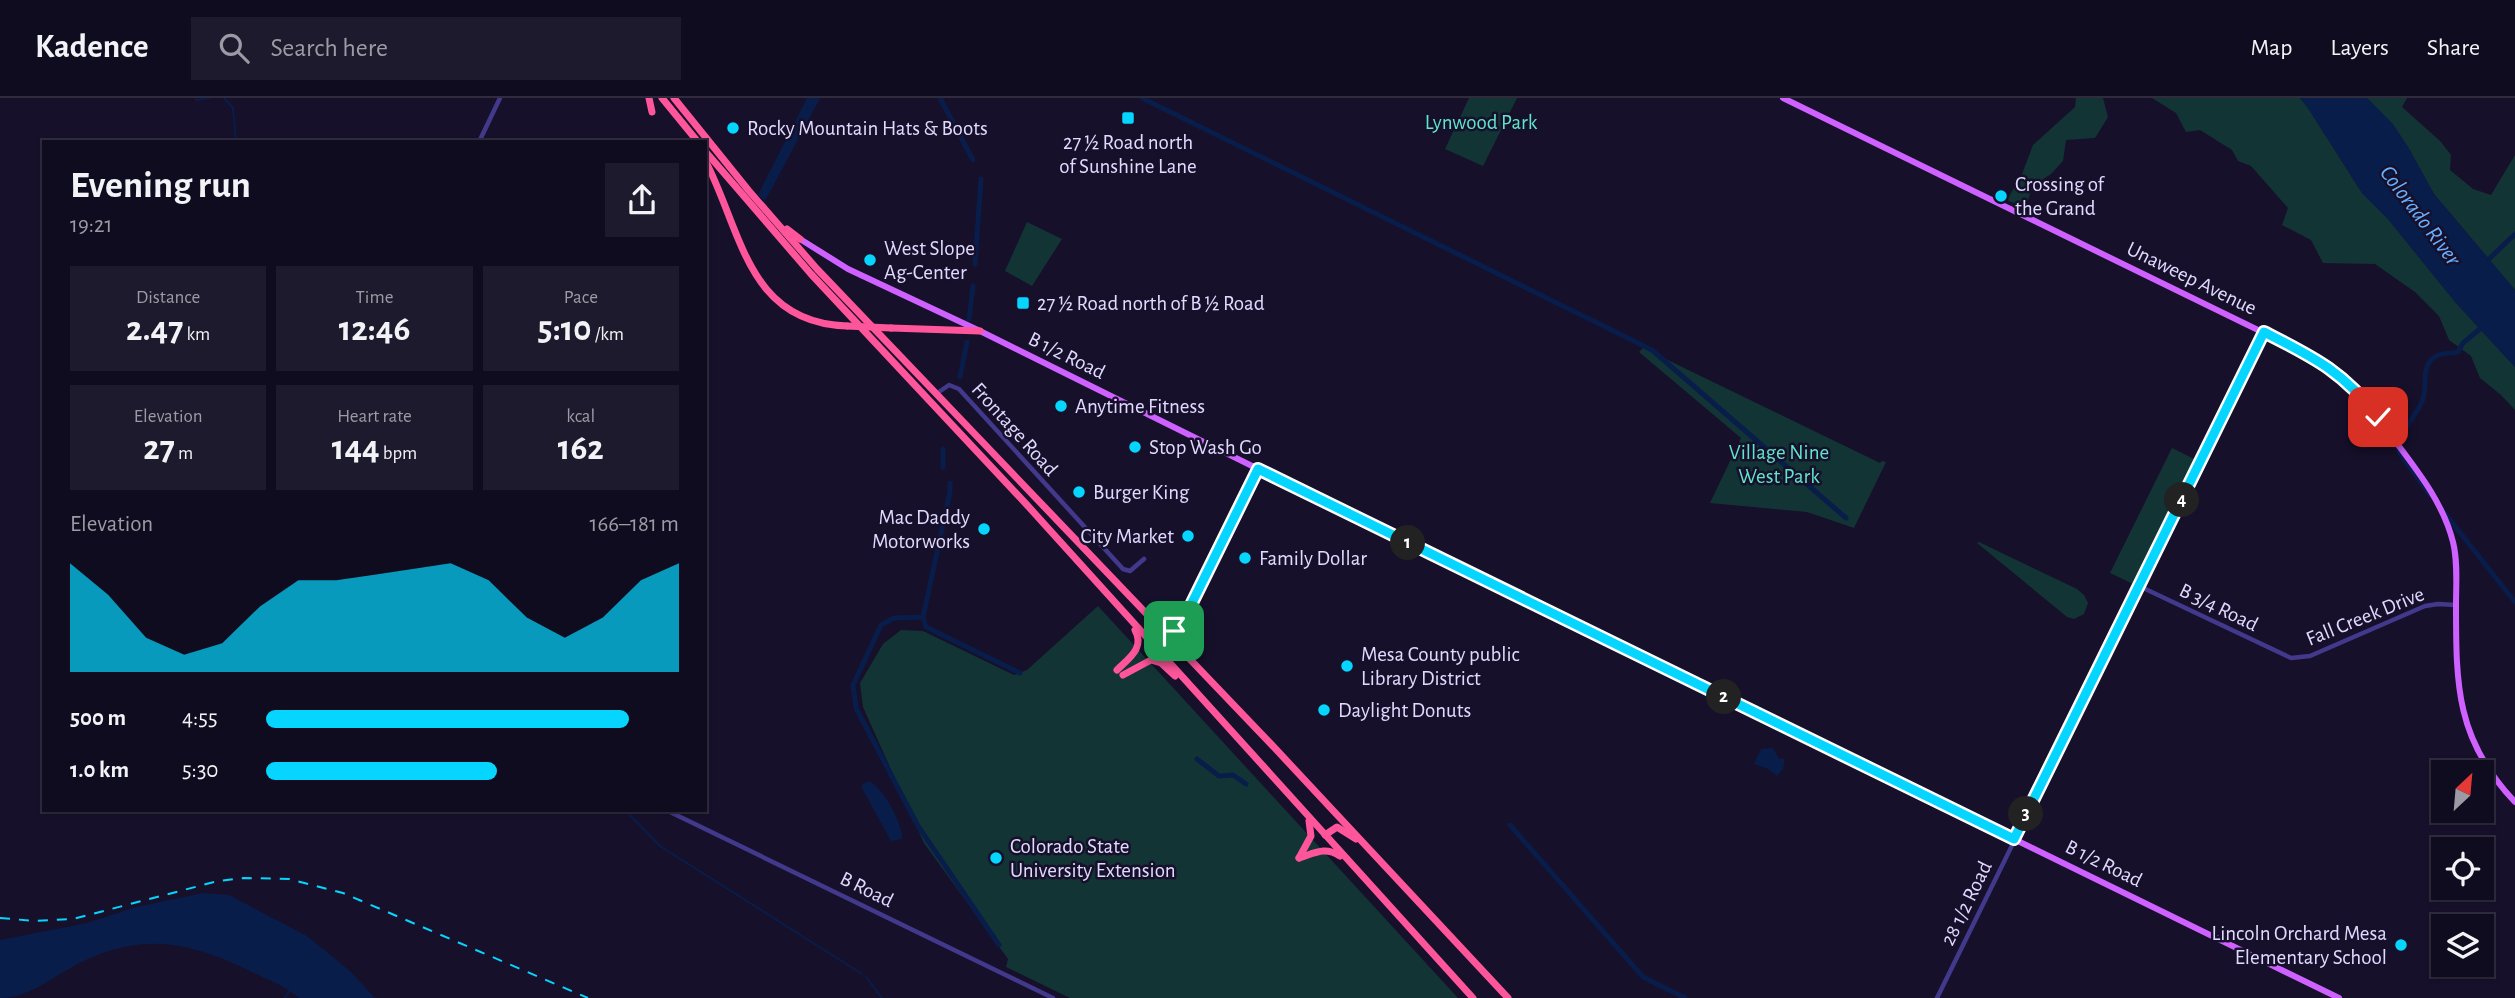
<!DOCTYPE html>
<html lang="en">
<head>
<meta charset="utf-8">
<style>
  :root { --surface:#100c20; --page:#1e1a2d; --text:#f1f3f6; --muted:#9c9ba5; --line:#302c3e; --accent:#06d6ff }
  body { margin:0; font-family:"Alegreya Sans",sans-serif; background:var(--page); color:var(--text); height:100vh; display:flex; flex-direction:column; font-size:26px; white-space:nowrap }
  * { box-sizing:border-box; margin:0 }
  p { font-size:23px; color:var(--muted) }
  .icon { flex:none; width:38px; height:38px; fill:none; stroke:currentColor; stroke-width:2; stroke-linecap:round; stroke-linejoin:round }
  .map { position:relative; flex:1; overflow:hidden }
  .side { position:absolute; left:42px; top:42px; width:665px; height:672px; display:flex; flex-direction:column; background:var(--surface); border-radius:0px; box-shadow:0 2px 5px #0004,0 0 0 2px var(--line) }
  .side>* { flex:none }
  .needle { width:46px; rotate:26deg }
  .fabs { position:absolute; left:2431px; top:662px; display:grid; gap:14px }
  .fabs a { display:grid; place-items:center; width:63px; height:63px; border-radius:0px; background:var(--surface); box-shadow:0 2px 5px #0004,0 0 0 2px var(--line); font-size:35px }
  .pin { position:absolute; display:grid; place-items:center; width:60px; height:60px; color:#fff; margin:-30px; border-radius:14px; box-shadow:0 4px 10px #0006 }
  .km { position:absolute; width:35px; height:35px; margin:-18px; border-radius:50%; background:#222; color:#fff; font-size:19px; line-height:35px; text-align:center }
  .round { display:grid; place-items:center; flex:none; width:74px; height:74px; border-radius:0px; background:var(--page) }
  .overview { display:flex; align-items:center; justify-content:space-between; height:119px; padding:0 28px }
  h1 { font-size:38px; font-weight:700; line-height:52px }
  .figures { display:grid; grid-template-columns:repeat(3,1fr); gap:10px; height:119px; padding:7px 28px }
  .figures div { display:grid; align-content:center; border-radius:0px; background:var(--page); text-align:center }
  .figures b { font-size:35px; font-weight:700 }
  .figures small { font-size:19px; font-weight:400 }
  .figures p { font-size:19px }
  .chart { height:196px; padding:14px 28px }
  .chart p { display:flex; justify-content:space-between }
  .chart svg { width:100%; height:126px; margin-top:7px; fill:var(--accent); opacity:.7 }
  ul { padding:0 28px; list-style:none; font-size:23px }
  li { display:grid; grid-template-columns:112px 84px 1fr; align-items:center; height:52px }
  li i { height:18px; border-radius:9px; background:var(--accent) }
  header { display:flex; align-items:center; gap:42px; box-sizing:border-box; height:98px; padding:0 35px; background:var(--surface); border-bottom:2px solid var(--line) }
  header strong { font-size:33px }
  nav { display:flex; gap:38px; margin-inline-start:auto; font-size:24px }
  .search { width:490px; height:63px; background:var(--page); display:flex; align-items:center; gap:18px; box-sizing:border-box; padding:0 24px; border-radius:0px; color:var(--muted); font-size:26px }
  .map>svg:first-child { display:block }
</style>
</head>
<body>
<header>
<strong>Kadence</strong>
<div class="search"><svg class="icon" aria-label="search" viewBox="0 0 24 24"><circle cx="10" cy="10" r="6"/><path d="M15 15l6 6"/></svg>Search here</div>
<nav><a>Map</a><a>Layers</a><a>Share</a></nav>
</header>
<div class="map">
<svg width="2515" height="900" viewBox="0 0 2515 900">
  <rect width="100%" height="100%" fill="#16102b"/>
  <g fill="#133435">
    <polygon points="1469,0 1517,0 1483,68 1445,51"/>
    <polygon points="2076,0 2103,0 2108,19 2095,40 2066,42 2063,63 2051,76 2033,88 2025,110 2007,102 2022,76 2033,47 2075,9"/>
    <polygon points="2152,0 2300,0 2308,10 2362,95 2388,121 2456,205 2515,269 2515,312 2501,297 2480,280 2471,258 2449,242 2439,218 2415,194 2375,166 2323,165 2311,142 2282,127 2288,110 2251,68 2238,63 2232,52 2200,32 2186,34 2176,15"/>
    <polygon points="2367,0 2407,0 2402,9 2440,43 2451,57 2450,72 2473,91 2491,97 2515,57 2515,192 2434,96 2408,49 2393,27"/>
    <polygon points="1027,124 1062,141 1032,188 1005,173"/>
    <polygon points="1643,250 1880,365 1882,363 1886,364 1854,430 1807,414 1710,405 1741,340 1639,254"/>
    <polygon points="2172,350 2194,361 2133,486 2110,475"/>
    <polygon points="1979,444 2077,491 2084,497 2088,505 2084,516 2074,521 2067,519 1977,445"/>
    <polygon points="1098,508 1458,900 1070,900 1006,869 1008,861 924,745 863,609 860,585 883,546 901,532 923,533 1014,577 1027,572"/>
  </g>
  <g fill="#091d4b">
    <polygon points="807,0 820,0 765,103 758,97"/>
    <polygon points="2300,0 2367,0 2393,26 2408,49 2434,96 2515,192 2515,269 2456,205 2388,121 2362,95 2308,10"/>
    <polygon points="1773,650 1779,661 1785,661 1783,671 1777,678 1768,671 1754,666 1761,651"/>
    <path d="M869 683C883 689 903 727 902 741L891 743 862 690V686Z"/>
    <path d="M203 795 229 797 307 838 351 874 375 900H299C285 888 269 882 252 874 194 846 149 834 88 861 59 873 33 900 0 900V842L87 825 136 809Z"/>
  </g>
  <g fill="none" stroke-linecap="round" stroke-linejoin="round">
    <g stroke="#091d4b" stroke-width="2">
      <polyline points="224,0 233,10 236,44"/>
      <polyline points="196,2 209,0"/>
      <polyline points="625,712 660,748 862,876"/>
      <polyline points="866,879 882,900"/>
      <polyline points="285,900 290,892"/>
    </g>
    <g stroke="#091d4b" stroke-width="5">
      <polyline points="940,0 973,62"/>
      <polyline points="1142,0 1652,252 1846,420"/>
      <polyline points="2490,160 2515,136"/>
      <polyline points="975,166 981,81"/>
      <polyline points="969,221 973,188"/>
      <polyline points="960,279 967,244"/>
      <polyline points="943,369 943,351"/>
      <polyline points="950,385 950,394 923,519 926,529 1020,575"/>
      <path d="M2430 397 2399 354C2398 335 2414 320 2422 304 2428 290 2421 272 2432 261 2440 254 2449 256 2458 254L2463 245 2481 230"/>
      <polyline points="2443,413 2515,504"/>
      <polyline points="923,519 894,520 881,527 853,587 856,610 918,728 999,847"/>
      <polyline points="1197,661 1219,678 1233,677 1246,686"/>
      <polyline points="1510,727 1643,879 1685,900"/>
    </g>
    <g stroke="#42398c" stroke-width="4.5">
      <polyline points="479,44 500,0"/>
      <polyline points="936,296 949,287 959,291 1123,471 1130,473 1144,461"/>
      <polyline points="2139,488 2291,560 2310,558 2425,508 2438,506 2456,507"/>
      <polyline points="1151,545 1176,524"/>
      <polyline points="1160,546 1181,526 1186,518 1258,371"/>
      <polyline points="666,712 1053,900"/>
      <polyline points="1937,900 2264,235"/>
    </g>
    <g stroke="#ce61ff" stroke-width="6">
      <path d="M1783 0 2305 255C2319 262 2333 270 2345 281 2364 298 2378 319 2392 339 2416 371 2443 404 2453 444 2458 464 2456 486 2456 507 2456 587 2456 642 2515 704"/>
      <polyline points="800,141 848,171 980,233 1339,411 2339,900"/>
    </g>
    <g stroke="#ff559b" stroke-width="7">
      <polyline points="649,0 652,14"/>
      <polyline points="662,0 698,44"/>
      <polyline points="674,0 749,93 817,171 1271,646 1508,900"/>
      <polyline points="705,53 811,176 1027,407 1473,900"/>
      <path d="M705 62C742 133 747 225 847 228"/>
      <polyline points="787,131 800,141"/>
      <polyline points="891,230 980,233"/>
      <polyline points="1186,518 1182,541 1188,555"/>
      <path d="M1154 519C1165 527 1175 524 1185 516"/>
      <polyline points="1152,545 1168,548 1180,555"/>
      <path d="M1117 572C1129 560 1145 550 1135 532"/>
      <polyline points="1123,577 1151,562 1161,565 1175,578"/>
      <polyline points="1325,737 1337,729 1356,741"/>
      <path d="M1299 760C1315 755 1325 748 1340 758"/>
      <polyline points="1299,760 1311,738 1309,723"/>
    </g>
    <polyline stroke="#06d6ff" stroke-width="2" stroke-dasharray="10 9" stroke-linecap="butt" points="0,820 35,823 73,821 218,783 244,780 289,781 343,795 588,900"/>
    <polyline stroke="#ff559b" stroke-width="7" points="847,228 891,230"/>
  </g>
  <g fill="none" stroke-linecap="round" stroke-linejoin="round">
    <g stroke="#fff" stroke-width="14">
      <path id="route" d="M1174 533 1186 517 1258 371 2014 741 2264 234C2313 259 2343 273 2378 319"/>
    </g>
    <use href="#route" stroke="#06d6ff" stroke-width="9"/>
  </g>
  <g fill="#06d6ff" stroke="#16102b" stroke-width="2.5">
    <rect x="1121" y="13" width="14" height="14" rx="3.5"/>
    <circle cx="733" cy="30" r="7"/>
    <circle cx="2001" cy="98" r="7"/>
    <circle cx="870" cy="162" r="7"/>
    <rect x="1016" y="198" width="14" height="14" rx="3.5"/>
    <circle cx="1061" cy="308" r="7"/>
    <circle cx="1135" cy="349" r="7"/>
    <circle cx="1079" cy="394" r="7"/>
    <circle cx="984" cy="431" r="7"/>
    <circle cx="1188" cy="438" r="7"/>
    <circle cx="1245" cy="460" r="7"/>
    <circle cx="1347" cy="568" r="7"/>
    <circle cx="1324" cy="612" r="7"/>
    <circle cx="996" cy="760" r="7"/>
    <circle cx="2401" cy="847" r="7"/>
  </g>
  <g text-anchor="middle" stroke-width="5" stroke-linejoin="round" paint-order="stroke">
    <g font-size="21" fill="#60e5cd" stroke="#16102b">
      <text x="1481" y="31">Lynwood Park</text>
      <text x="1779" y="361">Village Nine<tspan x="1779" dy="24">West Park</tspan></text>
    </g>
    <g font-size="21" fill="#e1daff" stroke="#16102b" text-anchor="start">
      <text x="747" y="37">Rocky Mountain Hats &amp; Boots</text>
      <text x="1128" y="51" text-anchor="middle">27 ½ Road north<tspan x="1128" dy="24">of Sunshine Lane</tspan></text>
      <text x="2015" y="93">Crossing of<tspan x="2015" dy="24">the Grand</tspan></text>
      <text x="884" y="157">West Slope<tspan x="884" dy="24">Ag-Center</tspan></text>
      <text x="1037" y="212">27 ½ Road north of B ½ Road</text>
      <text x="1075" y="315">Anytime Fitness</text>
      <text x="1149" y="356">Stop Wash Go</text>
      <text x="1093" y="401">Burger King</text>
      <text x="970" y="426" text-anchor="end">Mac Daddy<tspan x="970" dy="24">Motorworks</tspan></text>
      <text x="1174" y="445" text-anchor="end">City Market</text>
      <text x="1259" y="467">Family Dollar</text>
      <text x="1361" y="563">Mesa County public<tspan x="1361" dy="24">Library District</tspan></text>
      <text x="1338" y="619">Daylight Donuts</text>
      <text x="1010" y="755">Colorado State<tspan x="1010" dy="24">University Extension</tspan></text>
      <text x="2387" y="842" text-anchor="end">Lincoln Orchard Mesa<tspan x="2387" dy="24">Elementary School</tspan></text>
    </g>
    <g font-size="21" fill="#e1daff" stroke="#16102b">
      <text transform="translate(2192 180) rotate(26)" y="7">Unaweep Avenue</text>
      <text transform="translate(1067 257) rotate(26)" y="7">B 1/2 Road</text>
      <text transform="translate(1015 331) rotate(48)" y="7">Frontage Road</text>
      <text transform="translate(2219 509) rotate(26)" y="7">B 3/4 Road</text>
      <text transform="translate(2365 518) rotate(-22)" y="7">Fall Creek Drive</text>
      <text transform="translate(2104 765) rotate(26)" y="7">B 1/2 Road</text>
      <text transform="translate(867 791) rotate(26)" y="7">B Road</text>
      <text transform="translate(1966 805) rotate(-64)" y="7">28 1/2 Road</text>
    </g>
    <g font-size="23" font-style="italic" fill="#68afff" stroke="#16102b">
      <text transform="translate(2421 117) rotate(53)" y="8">Colorado River</text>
    </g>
  </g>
</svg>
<div class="fabs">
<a><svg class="needle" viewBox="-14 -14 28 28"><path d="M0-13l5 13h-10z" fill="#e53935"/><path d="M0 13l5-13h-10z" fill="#9c9ba5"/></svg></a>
<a><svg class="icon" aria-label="locate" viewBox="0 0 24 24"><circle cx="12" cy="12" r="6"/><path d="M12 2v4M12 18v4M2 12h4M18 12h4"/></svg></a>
<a><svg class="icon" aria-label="layers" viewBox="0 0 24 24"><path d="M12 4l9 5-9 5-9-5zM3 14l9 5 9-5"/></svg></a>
</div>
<div class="pin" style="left:1174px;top:533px;background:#1e9e55"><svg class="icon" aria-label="arrive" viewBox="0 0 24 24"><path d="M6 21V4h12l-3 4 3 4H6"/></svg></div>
<div class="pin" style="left:2378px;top:319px;background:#d93025"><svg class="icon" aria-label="check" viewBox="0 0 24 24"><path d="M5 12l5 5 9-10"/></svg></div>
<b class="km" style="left:1408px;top:445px">1</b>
<b class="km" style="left:1724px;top:599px">2</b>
<b class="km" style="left:2026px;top:716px">3</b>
<b class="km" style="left:2182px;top:402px">4</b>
<section class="side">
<div class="overview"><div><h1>Evening run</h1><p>19:21</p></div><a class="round"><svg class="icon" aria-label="share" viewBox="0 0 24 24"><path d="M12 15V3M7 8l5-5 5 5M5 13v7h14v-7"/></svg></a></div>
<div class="figures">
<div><p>Distance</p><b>2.47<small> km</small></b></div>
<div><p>Time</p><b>12:46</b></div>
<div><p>Pace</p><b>5:10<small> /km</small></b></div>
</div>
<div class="figures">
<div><p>Elevation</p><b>27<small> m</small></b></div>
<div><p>Heart rate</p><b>144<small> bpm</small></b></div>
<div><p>kcal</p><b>162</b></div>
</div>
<div class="chart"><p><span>Elevation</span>166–181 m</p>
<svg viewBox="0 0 160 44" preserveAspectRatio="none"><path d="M0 44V6L10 17L20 32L30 38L40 34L50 21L60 12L70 12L80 10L90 8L100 6L110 12L120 25L130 32L140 25L150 12L160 6V44z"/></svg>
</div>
<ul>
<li><b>500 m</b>4:55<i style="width:88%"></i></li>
<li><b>1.0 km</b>5:30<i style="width:56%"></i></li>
</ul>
</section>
</div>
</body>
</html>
